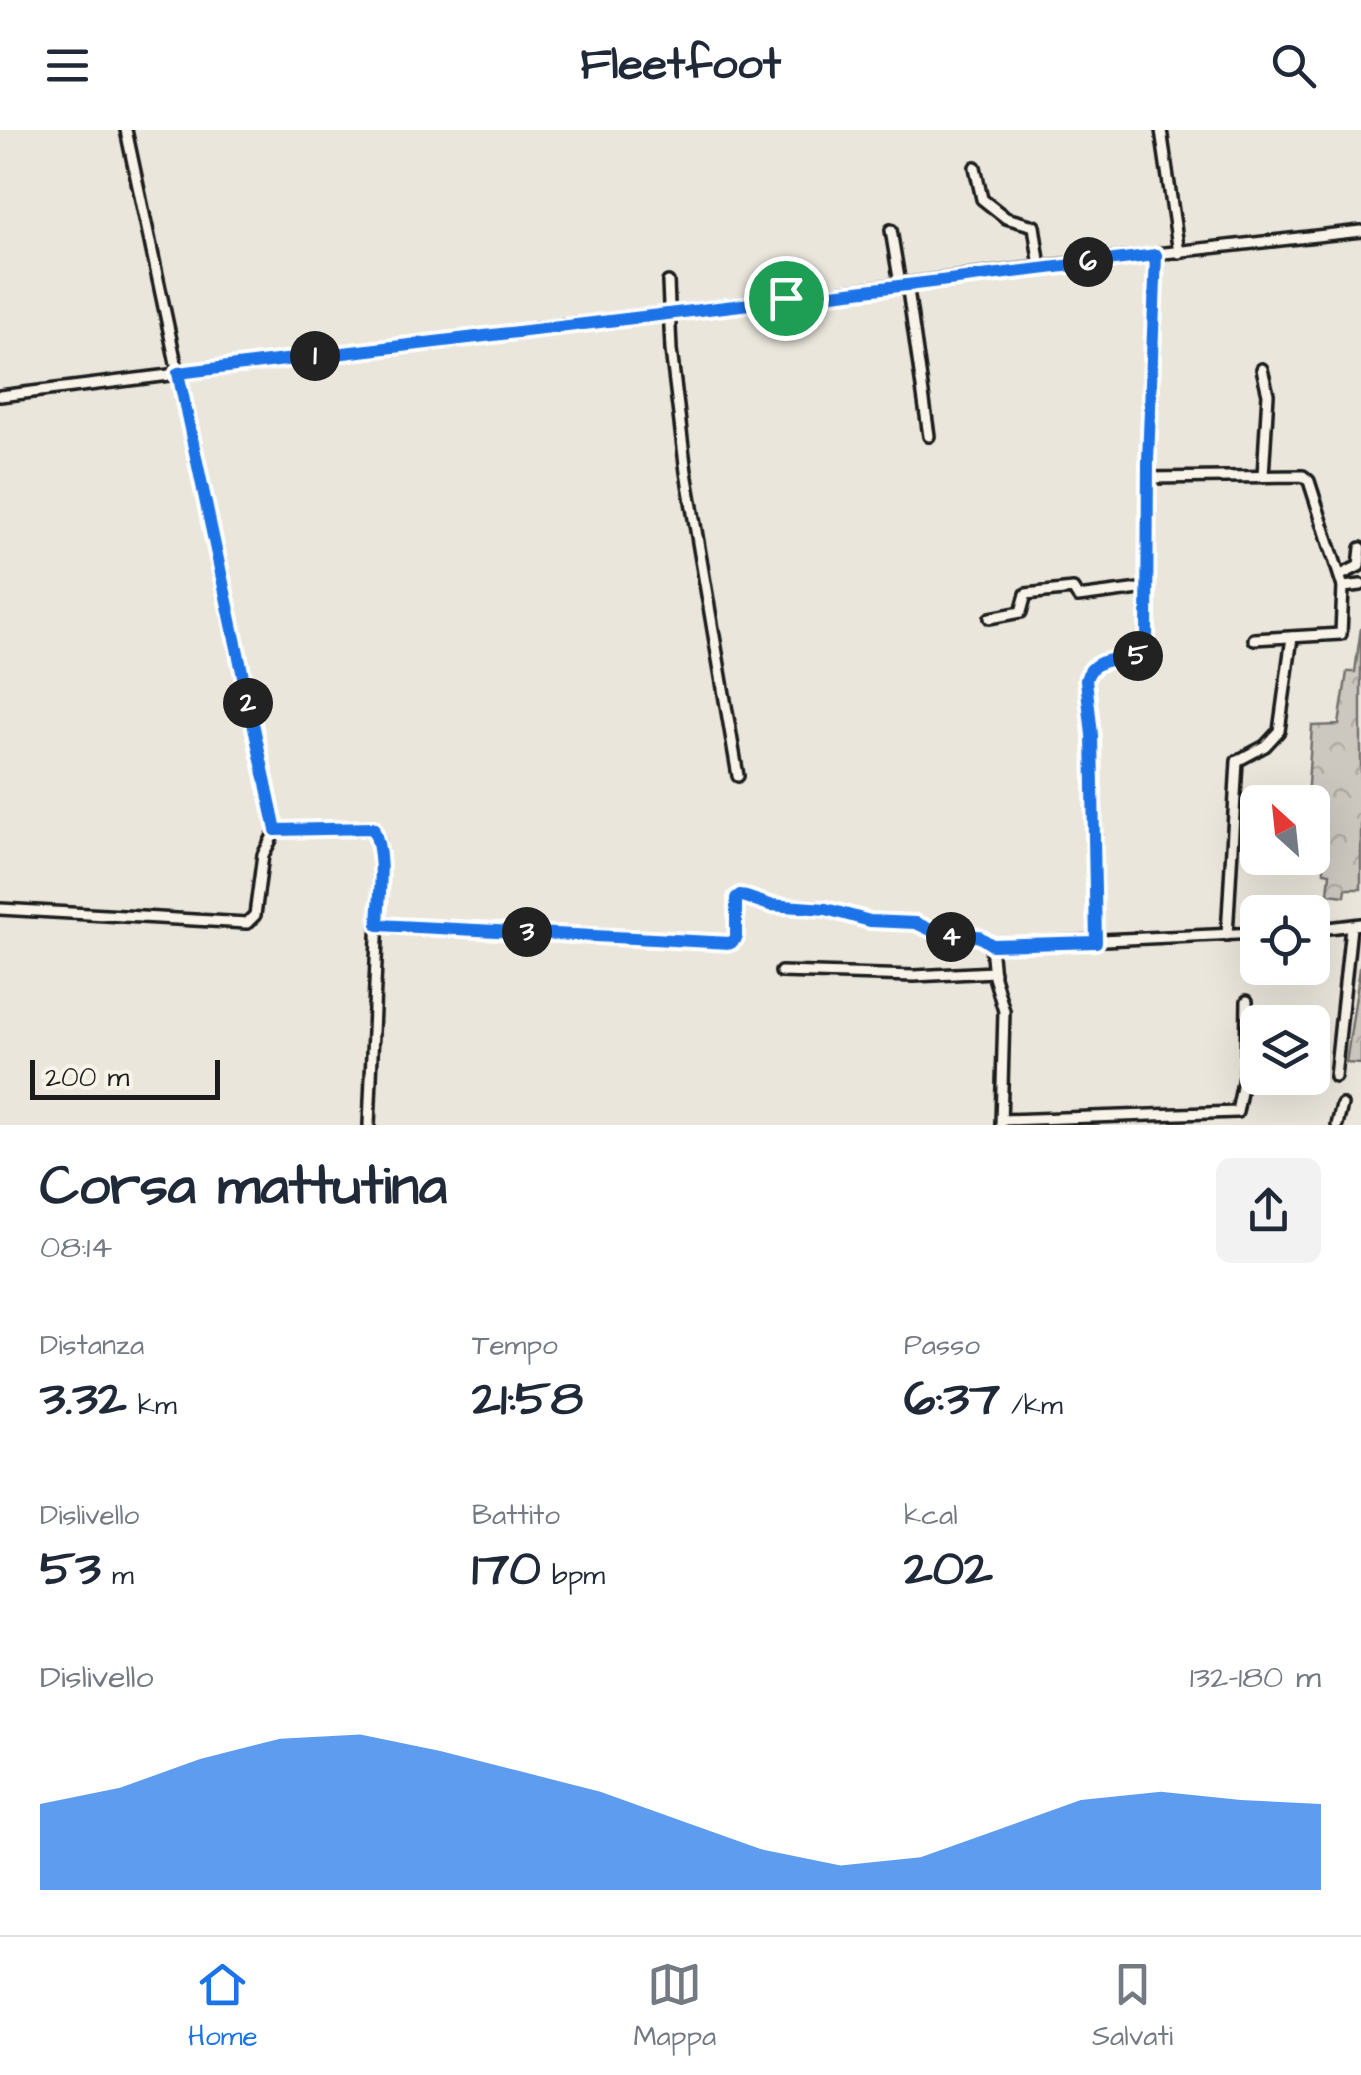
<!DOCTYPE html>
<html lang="it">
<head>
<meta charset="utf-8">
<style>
  :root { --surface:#fff; --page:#f2f2f3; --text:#1f2937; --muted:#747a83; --line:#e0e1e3; --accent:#1a73e8 }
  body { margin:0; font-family:"Architects Daughter",sans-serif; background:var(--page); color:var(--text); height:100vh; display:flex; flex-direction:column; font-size:38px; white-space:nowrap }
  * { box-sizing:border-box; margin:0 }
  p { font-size:32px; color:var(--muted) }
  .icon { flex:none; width:55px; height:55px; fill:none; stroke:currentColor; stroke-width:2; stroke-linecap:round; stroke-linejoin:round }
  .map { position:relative; height:995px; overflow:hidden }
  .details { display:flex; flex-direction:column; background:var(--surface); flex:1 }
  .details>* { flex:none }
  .needle { width:65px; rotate:333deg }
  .controls { position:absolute; left:1240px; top:655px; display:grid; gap:20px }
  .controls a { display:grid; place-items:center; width:90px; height:90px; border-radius:15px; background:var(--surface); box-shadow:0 10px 40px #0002; font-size:50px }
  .scale { position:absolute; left:30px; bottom:25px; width:190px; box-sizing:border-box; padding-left:10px; border:5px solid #1c1c1c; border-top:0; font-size:28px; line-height:35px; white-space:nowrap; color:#1c1c1c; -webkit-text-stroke:8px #f7f3e8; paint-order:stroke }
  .pin { position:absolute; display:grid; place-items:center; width:85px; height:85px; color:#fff; margin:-42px; border:5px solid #fff; border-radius:50%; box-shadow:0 2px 10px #0007 }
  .km { position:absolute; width:50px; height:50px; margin:-25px; border-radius:50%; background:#222; color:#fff; font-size:28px; line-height:50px; text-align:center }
  .round { display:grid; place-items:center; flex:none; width:105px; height:105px; border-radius:15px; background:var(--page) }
  .overview { display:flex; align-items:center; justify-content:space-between; height:170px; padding:0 40px }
  h1 { font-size:55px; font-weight:800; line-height:75px }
  .metrics { display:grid; grid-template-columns:repeat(3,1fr); gap:15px; height:170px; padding:10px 40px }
  .metrics div { display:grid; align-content:center }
  .metrics b { font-size:50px; font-weight:800 }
  .metrics small { font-size:28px; font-weight:400 }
  .metrics p { font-size:28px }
  .chart { height:280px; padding:20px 40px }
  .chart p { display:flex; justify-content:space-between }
  .chart svg { width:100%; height:180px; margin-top:10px; fill:var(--accent); opacity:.7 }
  header { display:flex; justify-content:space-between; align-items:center; height:130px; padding:0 40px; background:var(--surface); font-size:45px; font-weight:800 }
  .tab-bar { display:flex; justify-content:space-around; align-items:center; height:140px; border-top:2px solid var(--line); background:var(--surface); font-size:28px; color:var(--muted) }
  .tab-bar a { display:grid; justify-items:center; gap:5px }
  .tab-bar .active { color:var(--accent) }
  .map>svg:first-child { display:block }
</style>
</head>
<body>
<header><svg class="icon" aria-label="menu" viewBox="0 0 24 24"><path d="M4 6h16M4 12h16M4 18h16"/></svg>Fleetfoot<svg class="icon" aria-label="search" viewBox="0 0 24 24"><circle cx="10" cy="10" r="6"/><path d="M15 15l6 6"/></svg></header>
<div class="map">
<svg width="1361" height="995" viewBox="0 0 1361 995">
  <defs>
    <pattern id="forest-crowns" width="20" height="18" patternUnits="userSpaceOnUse" patternTransform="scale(2.5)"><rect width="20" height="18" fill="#ccc8c0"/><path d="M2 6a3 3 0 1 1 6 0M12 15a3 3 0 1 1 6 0" fill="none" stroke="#afaba4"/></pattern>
  </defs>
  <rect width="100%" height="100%" fill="#eae6dc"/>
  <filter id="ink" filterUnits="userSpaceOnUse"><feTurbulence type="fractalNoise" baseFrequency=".01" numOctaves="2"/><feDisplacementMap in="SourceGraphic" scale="20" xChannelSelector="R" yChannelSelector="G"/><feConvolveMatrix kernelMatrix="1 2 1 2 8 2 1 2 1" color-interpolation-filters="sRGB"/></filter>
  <g filter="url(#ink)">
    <g fill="url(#forest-crowns)" stroke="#74726e" stroke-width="2.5">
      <polygon points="1361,498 1361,759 1346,759 1345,766 1328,764 1330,743 1324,742 1324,723 1313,722 1312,672 1298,672 1298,669 1307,669 1312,596 1339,595 1347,542 1355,542"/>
      <polygon points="1361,832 1361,934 1346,933"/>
    </g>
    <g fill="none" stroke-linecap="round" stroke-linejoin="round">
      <g stroke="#1c1c1c" stroke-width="16">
        <g id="minor">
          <polyline points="1161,0 1179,123"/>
          <polyline points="975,37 982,69 1006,88 1034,96 1040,137"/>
          <polyline points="891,100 900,154"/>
          <polyline points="668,152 671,220 686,342 738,646"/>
          <polyline points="907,153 929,306"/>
          <polyline points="1262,239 1268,264 1263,346"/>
          <polyline points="0,266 1040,137 1361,101"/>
          <polyline points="1148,348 1303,346 1309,351 1343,457 1361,455"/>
          <polyline points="1341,445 1359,436 1361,418"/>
          <polyline points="990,488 1021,482 1026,464 1073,459 1078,467 1147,458"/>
          <polyline points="1254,509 1341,504 1343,457"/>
          <polyline points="276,700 373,698 379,711 380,739 369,995"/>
          <polyline points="0,779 247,793 255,785 263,725 276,700 126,0"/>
          <polyline points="378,795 731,813 735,808 736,769 740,765 770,775 815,777 870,791 915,793 948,807 978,805 991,815"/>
          <polyline points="1312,800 1361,794"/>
          <polyline points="1227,805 1237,631 1265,616 1279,601 1292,507"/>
          <path d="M1097 812 1092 605 1086 550C1092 526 1121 530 1141 525L1147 515 1148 330 1156 125"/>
          <polyline points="991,815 1258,803"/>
          <polyline points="991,815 994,847 1004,881 1001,995"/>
          <polyline points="781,842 914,846 994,842"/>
          <polyline points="1335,947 1351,797"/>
          <polyline points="1002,990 1237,982 1246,937 1247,871"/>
          <polyline points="1337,995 1342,975"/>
        </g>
      </g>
      <use href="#minor" stroke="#f7f3e8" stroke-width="9"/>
    </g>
  </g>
  <g fill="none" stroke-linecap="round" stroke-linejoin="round" filter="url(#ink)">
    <g stroke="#fff" stroke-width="20">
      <path id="route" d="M1156 125 1148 330 1147 514 1141 525C1121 530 1092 526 1086 550L1092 605 1096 812 992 815 978 806 948 808 916 793 870 791 826 779 770 775 740 765 736 768V808L731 813 378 795C379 764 386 727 373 698L276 700 178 243Z"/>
    </g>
    <use href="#route" stroke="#1a73e8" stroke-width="12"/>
  </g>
</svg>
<div class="controls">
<a><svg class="needle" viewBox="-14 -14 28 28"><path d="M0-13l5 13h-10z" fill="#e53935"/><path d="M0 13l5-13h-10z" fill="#747a83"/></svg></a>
<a><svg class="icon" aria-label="locate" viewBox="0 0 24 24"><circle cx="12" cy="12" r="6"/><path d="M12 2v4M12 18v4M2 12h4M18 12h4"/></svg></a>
<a><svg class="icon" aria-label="layers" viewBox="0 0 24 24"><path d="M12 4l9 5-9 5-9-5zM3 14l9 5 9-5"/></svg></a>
</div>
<div class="scale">200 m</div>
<div class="pin" style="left:786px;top:168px;background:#1e9e55"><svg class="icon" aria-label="arrive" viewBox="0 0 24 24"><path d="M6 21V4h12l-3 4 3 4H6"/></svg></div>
<b class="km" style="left:315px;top:226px">1</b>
<b class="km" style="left:248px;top:573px">2</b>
<b class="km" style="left:527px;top:802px">3</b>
<b class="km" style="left:951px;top:807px">4</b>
<b class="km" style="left:1138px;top:526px">5</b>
<b class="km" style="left:1088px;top:132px">6</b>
</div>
<section class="details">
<div class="overview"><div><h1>Corsa mattutina</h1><p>08:14</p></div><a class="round"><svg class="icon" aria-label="share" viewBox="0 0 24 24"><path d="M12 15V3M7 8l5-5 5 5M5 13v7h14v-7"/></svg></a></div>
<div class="metrics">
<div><p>Distanza</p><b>3.32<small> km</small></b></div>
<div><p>Tempo</p><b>21:58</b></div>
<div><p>Passo</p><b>6:37<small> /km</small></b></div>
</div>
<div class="metrics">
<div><p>Dislivello</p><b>53<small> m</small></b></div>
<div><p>Battito</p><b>170<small> bpm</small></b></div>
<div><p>kcal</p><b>202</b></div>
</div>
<div class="chart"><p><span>Dislivello</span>132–180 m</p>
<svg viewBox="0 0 160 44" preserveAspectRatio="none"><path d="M0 44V23L10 19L20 12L30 7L40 6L50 10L60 15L70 20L80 27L90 34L100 38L110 36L120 29L130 22L140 20L150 22L160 23V44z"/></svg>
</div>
</section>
<nav class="tab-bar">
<a class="active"><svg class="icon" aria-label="home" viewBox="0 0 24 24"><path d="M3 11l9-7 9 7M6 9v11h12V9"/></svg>Home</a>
<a><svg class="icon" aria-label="map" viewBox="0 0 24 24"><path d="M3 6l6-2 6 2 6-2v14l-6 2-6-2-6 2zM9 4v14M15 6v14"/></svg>Mappa</a>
<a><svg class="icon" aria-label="saved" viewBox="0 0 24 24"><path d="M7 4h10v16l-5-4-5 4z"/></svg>Salvati</a>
</nav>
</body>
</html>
